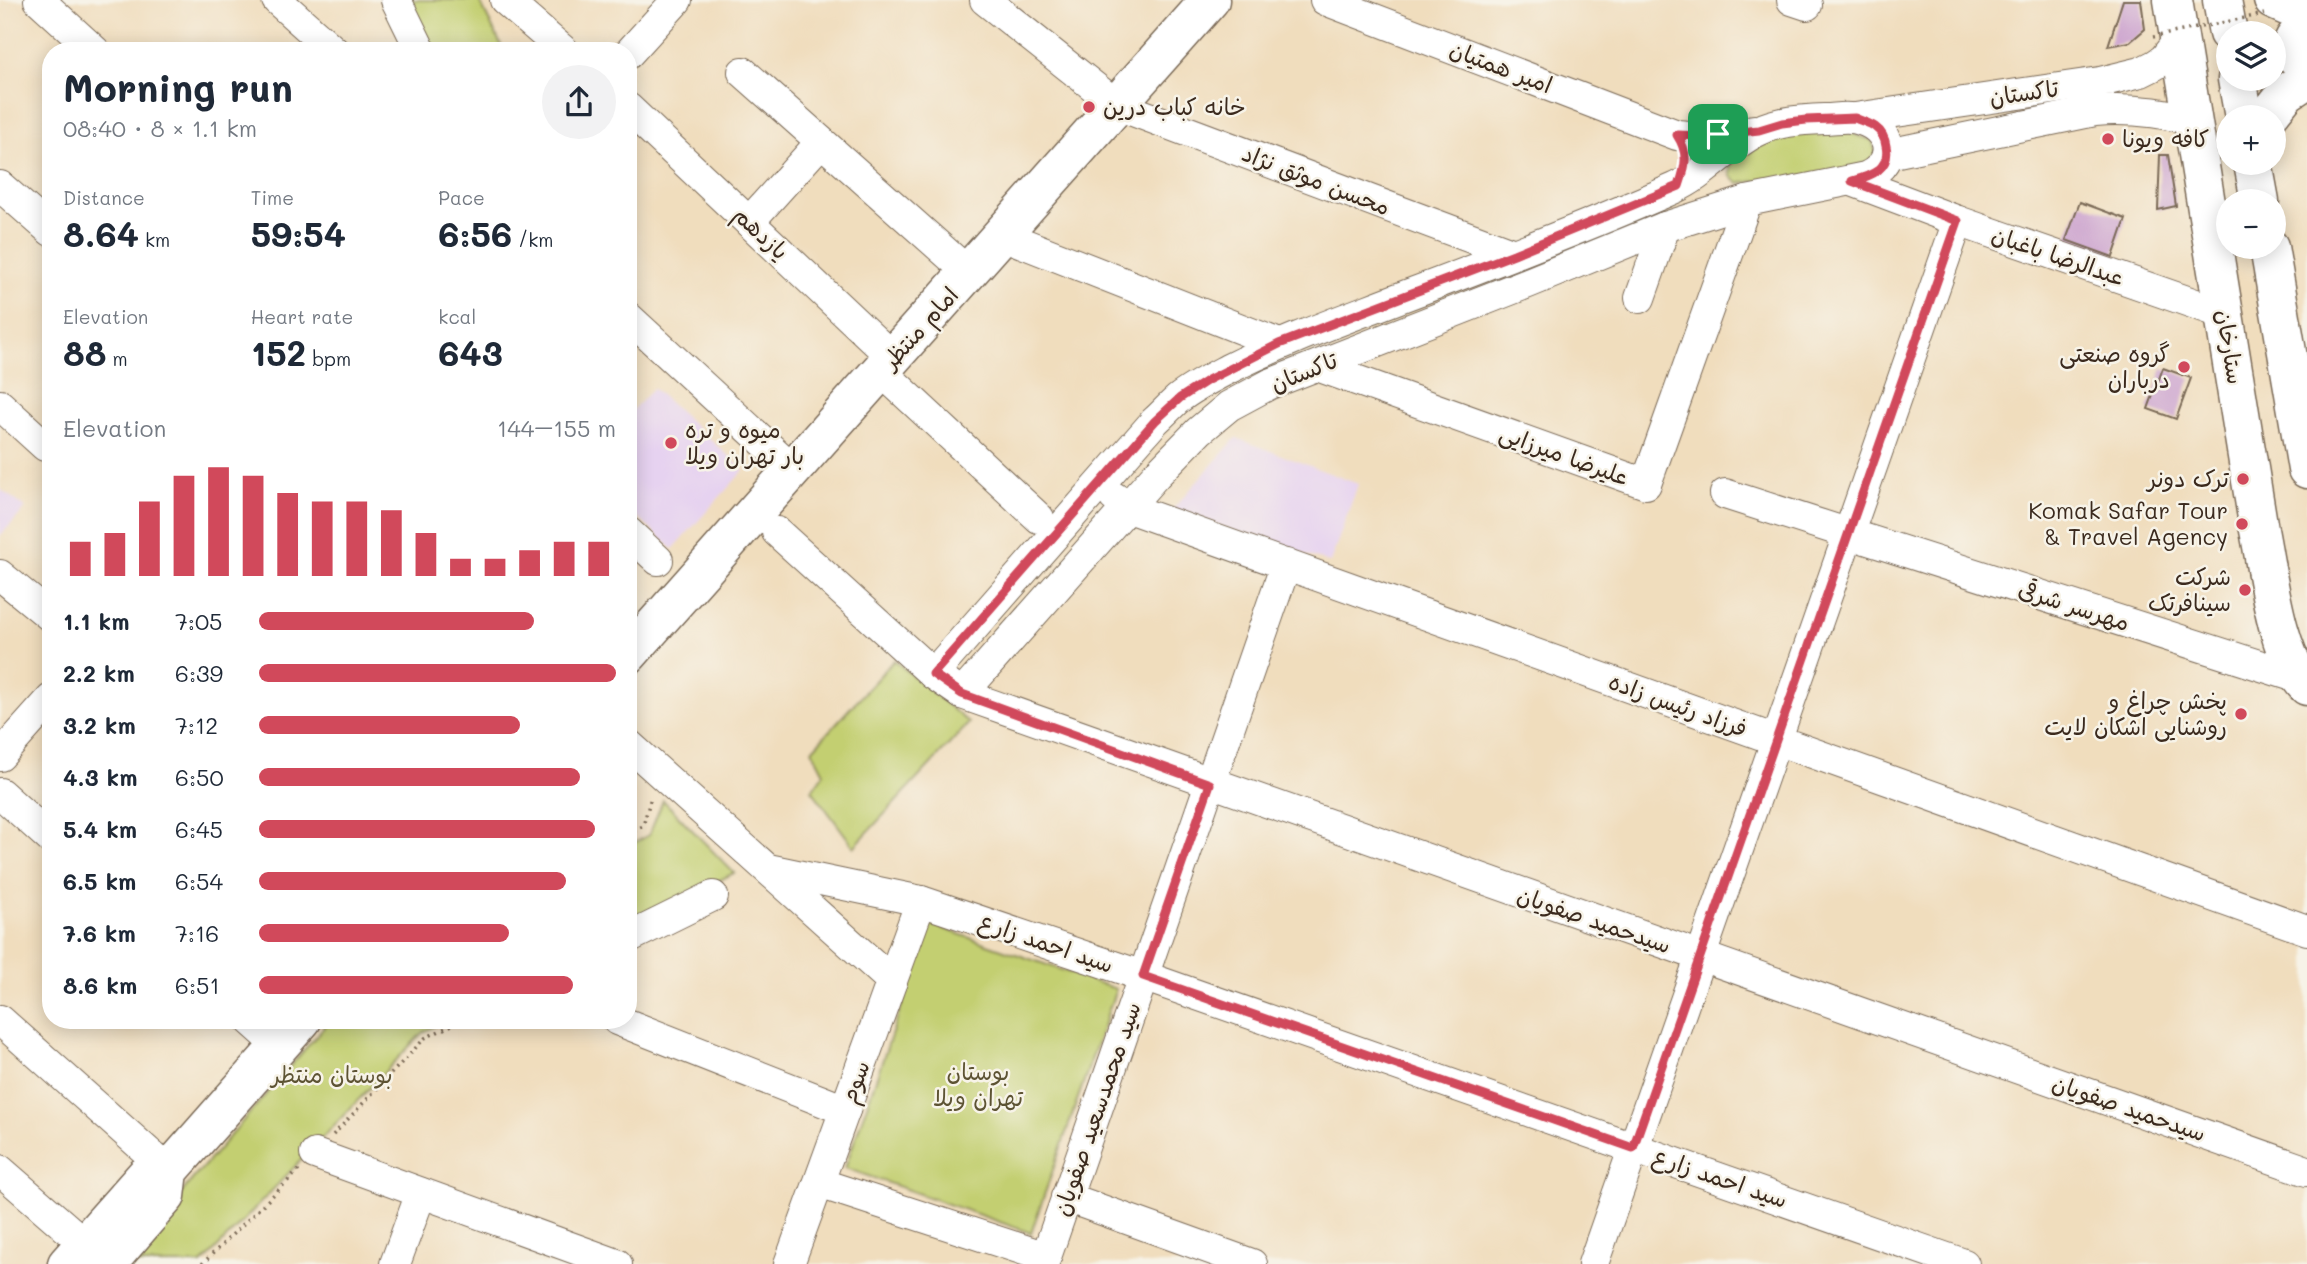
<!DOCTYPE html>
<html lang="en">
<head>
<meta charset="utf-8">
<style>
  :root { --surface:#fff; --page:#f2f2f3; --text:#1f2937; --muted:#747a83; --accent:#d1495b }
  body { margin:0; font-family:Mali,"Playpen Sans Arabic",sans-serif; background:var(--page); color:var(--text); height:100vh; display:flex; flex-direction:column; font-size:26px; white-space:nowrap }
  * { box-sizing:border-box; margin:0 }
  p { font-size:23px; color:var(--muted) }
  .icon { flex:none; width:38px; height:38px; fill:none; stroke:currentColor; stroke-width:2; stroke-linecap:round; stroke-linejoin:round }
  .map { position:relative; flex:1; overflow:hidden }
  .details { position:absolute; left:42px; top:42px; width:595px; height:987px; display:flex; flex-direction:column; background:var(--surface); border-radius:28px; box-shadow:0 4px 18px #0003 }
  .details>* { flex:none }
  .fabs { position:absolute; left:2216px; top:21px; display:grid; gap:14px }
  .fabs a { display:grid; place-items:center; width:70px; height:70px; border-radius:50%; background:var(--surface); box-shadow:0 4px 18px #0003; font-size:35px }
  .pin { position:absolute; display:grid; place-items:center; width:60px; height:60px; color:#fff; margin:-30px; border-radius:14px; box-shadow:0 4px 10px #0006 }
  .round { display:grid; place-items:center; flex:none; width:74px; height:74px; border-radius:37px; background:var(--page) }
  .summary { display:flex; align-items:center; justify-content:space-between; height:119px; padding:0 21px }
  h1 { font-size:38px; font-weight:700; line-height:52px }
  .stats { display:grid; grid-template-columns:repeat(3,1fr); gap:10px; height:119px; padding:7px 21px }
  .stats div { display:grid; align-content:center }
  .stats b { font-size:35px; font-weight:700 }
  .stats small { font-size:19px; font-weight:400 }
  .stats p { font-size:19px }
  .chart { height:196px; padding:14px 21px }
  .chart p { display:flex; justify-content:space-between }
  .chart svg { width:100%; height:126px; margin-top:7px; stroke:var(--accent); stroke-width:6 }
  ul { padding:0 21px; list-style:none; font-size:23px }
  li { display:grid; grid-template-columns:112px 84px 1fr; align-items:center; height:52px }
  li i { height:18px; border-radius:9px; background:var(--accent) }
  .map>svg:first-child { display:block }
</style>
</head>
<body>
<div class="map">
<svg width="2307" height="1264" viewBox="0 0 2307 1264">
  <rect width="100%" height="100%" fill="#f7f3e8"/>
  <filter id="ink" filterUnits="userSpaceOnUse"><feTurbulence type="fractalNoise" baseFrequency=".0143" numOctaves="2"/><feDisplacementMap in="SourceGraphic" scale="14" xChannelSelector="R" yChannelSelector="G"/><feConvolveMatrix kernelMatrix="1 2 1 2 8 2 1 2 1" color-interpolation-filters="sRGB"/></filter>
  <filter id="wash" filterUnits="userSpaceOnUse"><feTurbulence type="fractalNoise" baseFrequency=".00686" numOctaves="4" result="noise"/><feDisplacementMap in="SourceGraphic" scale="28" xChannelSelector="R" yChannelSelector="G"/><feGaussianBlur stdDeviation="1.57" result="paint"/><feColorMatrix in="noise" values="0 0 0 0 0 0 0 0 0 0 0 0 0 0 0 0 0 1.4 0 .05"/><feComposite in="paint" operator="in"/></filter>
  <g filter="url(#wash)">
    <rect width="100%" height="100%" fill="#f0ddbd"/>
    <g fill="#e6d2f0">
      <polygon points="653,388 744,470 673,549 628,509 628,415"/>
      <polygon points="1236,438 1358,484 1330,563 1172,510"/>
      <polygon points="0,489 26,508 0,536"/>
    </g>
    <g fill="#c3cf71" stroke="#7f7c48" stroke-width="2">
      <polygon points="405,0 479,0 504,51 430,51"/>
      <path d="M1843 131 1872 140 1876 153 1871 163 1833 173 1739 183C1730 178 1729 174 1731 164L1775 135Z"/>
      <polygon points="894,660 969,723 854,847 812,790 824,773 812,750"/>
      <polygon points="663,800 734,873 628,927 628,846 649,835"/>
      <polygon points="930,924 1116,989 1031,1233 845,1168"/>
      <polygon points="330,1020 447,1020 423,1032 202,1264 123,1264 192,1180"/>
    </g>
    <g id="blocks">
      <g fill="#cba1ce">
        <polygon points="2123,0 2141,0 2145,29 2130,42 2108,46"/>
        <polygon points="2160,155 2168,155 2176,206 2158,210"/>
        <polygon points="2080,202 2126,219 2113,257 2066,240"/>
        <polygon points="2163,368 2191,378 2176,419 2148,409"/>
      </g>
    </g>
  </g>
  <g filter="url(#ink)">
    <use href="#blocks" fill-opacity="0" stroke="#7a6956" stroke-width="2"/>
    <g fill="none" stroke-linecap="round" stroke-linejoin="round">
      <g stroke="#7a6956" stroke-width="32">
        <g id="minor">
          <polyline points="39,0 95,51"/>
          <polyline points="277,0 334,51"/>
          <polyline points="396,0 421,51"/>
          <polyline points="505,0 564,51"/>
          <polyline points="985,0 1117,105 1514,254"/>
          <polyline points="1325,0 1677,135 1702,137 1754,130"/>
          <polyline points="1792,0 1807,5"/>
          <polyline points="628,54 677,0"/>
          <polyline points="743,72 969,273"/>
          <polyline points="628,108 893,358"/>
          <polyline points="1855,118 2100,82 2141,72 2155,65 2164,59 2180,38"/>
          <path d="M1888 154 2095 111C2130 108 2160 112 2193 120"/>
          <polyline points="1852,181 1958,221 2224,314"/>
          <polyline points="0,186 51,231"/>
          <polyline points="749,222 821,142"/>
          <polyline points="1002,235 1279,344"/>
          <polyline points="1640,298 1665,227"/>
          <polyline points="628,317 793,469"/>
          <polyline points="1317,366 1646,484 1747,201"/>
          <polyline points="881,371 1039,518"/>
          <polyline points="0,405 45,446"/>
          <polyline points="1725,494 2299,678"/>
          <polyline points="1114,497 1128,508 2307,930"/>
          <polyline points="628,532 658,560"/>
          <polyline points="777,532 933,674 962,694 2307,1171"/>
          <polyline points="0,575 51,617"/>
          <path d="M933 674 1155 421C1163 414 1170 406 1178 399 1193 387 1211 378 1228 369 1285 340 1345 319 1404 296 1495 262 1586 227 1675 188 1706 174 1727 146 1758 131 1778 121 1803 120 1825 119 1835 119 1847 116 1857 119 1890 127 1901 160 1866 177L1747 201 1665 227 1528 283 1270 384 1229 406 1199 431 1156 475 962 694"/>
          <polyline points="628,744 892,981"/>
          <polyline points="0,756 51,699"/>
          <polyline points="0,793 51,839"/>
          <polyline points="768,869 921,901 1143,976 1964,1264"/>
          <polyline points="628,938 713,896"/>
          <polyline points="0,1020 169,1171"/>
          <polyline points="250,1020 279,1046"/>
          <polyline points="617,1020 845,1110"/>
          <polyline points="315,1154 617,1264"/>
          <polyline points="0,1170 85,1244"/>
          <polyline points="819,1183 1046,1257 1286,564"/>
          <polyline points="1066,1197 1252,1264"/>
          <polyline points="395,1264 421,1193"/>
          <polyline points="789,1264 921,901"/>
          <polyline points="1593,1264 1958,221"/>
        </g>
      </g>
      <g stroke="#7a6956" stroke-width="41">
        <g id="major">
          <path d="M2173 0 2259 530C2268 574 2276 655 2307 686"/>
          <polyline points="2222,0 2228,33"/>
          <polyline points="2273,0 2307,15"/>
          <polyline points="2307,28 2295,38 2291,46 2295,56 2307,62"/>
          <polyline points="2237,79 2244,117"/>
          <polyline points="2267,117 2287,92 2307,79"/>
          <polyline points="2253,163 2260,201"/>
          <polyline points="2269,247 2307,469"/>
          <polyline points="628,655 1210,0"/>
          <polyline points="67,1264 145,1176 169,1171"/>
          <polyline points="107,1264 166,1196 169,1171 302,1020"/>
        </g>
      </g>
      <g stroke="#7a6956" stroke-width="3.5" stroke-dasharray="2 5" stroke-linecap="butt">
        <polyline points="628,834 643,826 651,797"/>
        <polyline points="333,1135 425,1038 462,1020"/>
        <polyline points="202,1264 299,1170"/>
      </g>
      <use href="#minor" stroke="#fff" stroke-width="30"/>
      <use href="#major" stroke="#fff" stroke-width="38"/>
      <polyline stroke="#7a6956" stroke-width="3.5" stroke-dasharray="2 5" stroke-linecap="butt" points="2153,37 2264,14"/>
    </g>
  </g>
  <g fill="none" stroke-linecap="round" stroke-linejoin="round" filter="url(#ink)">
    <g stroke="#fff" stroke-width="14">
      <path id="route" d="M1855 118C1861 121 1870 123 1875 127 1882 132 1885 139 1886 146 1891 169 1871 176 1852 181L1958 221 1633 1148 1143 976 1210 784 962 694 933 674 1155 421 1180 398 1208 380 1279 344 1514 254 1679 186C1686 166 1689 153 1677 135L1702 136 1759 130 1782 123 1806 120Z"/>
    </g>
    <use href="#route" stroke="#d1495b" stroke-width="9"/>
  </g>
  <g fill="#d1495b" stroke="#f7f3e8" stroke-width="2.5">
    <circle cx="1089" cy="107" r="7"/>
    <circle cx="2108" cy="139" r="7"/>
    <circle cx="2184" cy="367" r="7"/>
    <circle cx="671" cy="443" r="7"/>
    <circle cx="2243" cy="479" r="7"/>
    <circle cx="2242" cy="524" r="7"/>
    <circle cx="2245" cy="590" r="7"/>
    <circle cx="2241" cy="714" r="7"/>
  </g>
  <g text-anchor="middle" stroke-width="5" stroke-linejoin="round" paint-order="stroke">
    <g font-size="23" fill="#3b2a1e" stroke="#f7f3e8">
      <text transform="translate(1501 67) rotate(21)" y="8">امیر همتیان</text>
      <text transform="translate(2024 93) rotate(-8)" y="8">تاکستان</text>
      <text transform="translate(1316 180) rotate(21)" y="8">محسن موثق نژاد</text>
      <text transform="translate(761 233) rotate(43)" y="8">یازدهم</text>
      <text transform="translate(2058 256) rotate(19)" y="8">عبدالرضا باغبان</text>
      <text transform="translate(920 328) rotate(-48)" y="8">امام منتظر</text>
      <text transform="translate(2230 347) rotate(81)" y="8">ستارخان</text>
      <text transform="translate(1304 372) rotate(-22)" y="8">تاکستان</text>
      <text transform="translate(1564 455) rotate(20)" y="8">علیرضا میرزایی</text>
      <text transform="translate(2074 606) rotate(18)" y="8">مهرسر شرقی</text>
      <text transform="translate(1678 705) rotate(20)" y="8">فرزاد رئیس زاده</text>
      <text transform="translate(1594 920) rotate(19)" y="8">سیدحمید صفویان</text>
      <text transform="translate(1046 943) rotate(19)" y="8">سید احمد زارع</text>
      <text transform="translate(855 1082) rotate(-70)" y="8">سوم</text>
      <text transform="translate(2129 1108) rotate(19)" y="8">سیدحمید صفویان</text>
      <text transform="translate(1097 1109) rotate(-71)" y="8">سید محمدسعید صفویان</text>
      <text transform="translate(1720 1178) rotate(19)" y="8">سید احمد زارع</text>
    </g>
    <g font-size="23" fill="#3b2a1e" stroke="#f7f3e8" text-anchor="end">
      <text x="1103" y="115" text-anchor="start">خانه کباب درین</text>
      <text x="2122" y="147" text-anchor="start">کافه ویونا</text>
      <text x="2170" y="362">گروه صنعتی<tspan x="2170" dy="26">درباران</tspan></text>
      <text x="685" y="438" text-anchor="start">میوه و تره<tspan x="685" dy="26">بار تهران ویلا</tspan></text>
      <text x="2229" y="487">ترک دونر</text>
      <text x="2228" y="519">Komak Safar Tour<tspan x="2228" dy="26">&amp; Travel Agency</tspan></text>
      <text x="2231" y="585">شرکت<tspan x="2231" dy="26">سینافرتک</tspan></text>
      <text x="2227" y="709">پخش چراغ و<tspan x="2227" dy="26">روشنایی اشکان لایت</tspan></text>
    </g>
    <g font-size="23" fill="#5d5333" stroke="#f7f3e8">
      <text x="978" y="1080">بوستان<tspan x="978" dy="26">تهران ویلا</tspan></text>
      <text x="332" y="1083">بوستان منتظر</text>
    </g>
  </g>
</svg>
<div class="fabs">
<a><svg class="icon" aria-label="layers" viewBox="0 0 24 24"><path d="M12 4l9 5-9 5-9-5zM3 14l9 5 9-5"/></svg></a>
<a>+</a>
<a>−</a>
</div>
<div class="pin" style="left:1718px;top:134px;background:#1e9e55"><svg class="icon" aria-label="arrive" viewBox="0 0 24 24"><path d="M6 21V4h12l-3 4 3 4H6"/></svg></div>
<section class="details">
<div class="summary"><div><h1>Morning run</h1><p>08:40 · 8 × 1.1 km</p></div><a class="round"><svg class="icon" aria-label="share" viewBox="0 0 24 24"><path d="M12 15V3M7 8l5-5 5 5M5 13v7h14v-7"/></svg></a></div>
<div class="stats">
<div><p>Distance</p><b>8.64<small> km</small></b></div>
<div><p>Time</p><b>59:54</b></div>
<div><p>Pace</p><b>6:56<small> /km</small></b></div>
</div>
<div class="stats">
<div><p>Elevation</p><b>88<small> m</small></b></div>
<div><p>Heart rate</p><b>152<small> bpm</small></b></div>
<div><p>kcal</p><b>643</b></div>
</div>
<div class="chart"><p><span>Elevation</span>144–155 m</p>
<svg viewBox="0 0 160 44" preserveAspectRatio="none"><path d="M5 44V32M15 44V29M25 44V18M35 44V9M45 44V6M55 44V9M65 44V15M75 44V18M85 44V18M95 44V21M105 44V29M115 44V38M125 44V38M135 44V35M145 44V32M155 44V32"/></svg>
</div>
<ul>
<li><b>1.1 km</b>7:05<i style="width:77%"></i></li>
<li><b>2.2 km</b>6:39<i style="width:100%"></i></li>
<li><b>3.2 km</b>7:12<i style="width:73%"></i></li>
<li><b>4.3 km</b>6:50<i style="width:90%"></i></li>
<li><b>5.4 km</b>6:45<i style="width:94%"></i></li>
<li><b>6.5 km</b>6:54<i style="width:86%"></i></li>
<li><b>7.6 km</b>7:16<i style="width:70%"></i></li>
<li><b>8.6 km</b>6:51<i style="width:88%"></i></li>
</ul>
</section>
</div>
</body>
</html>
